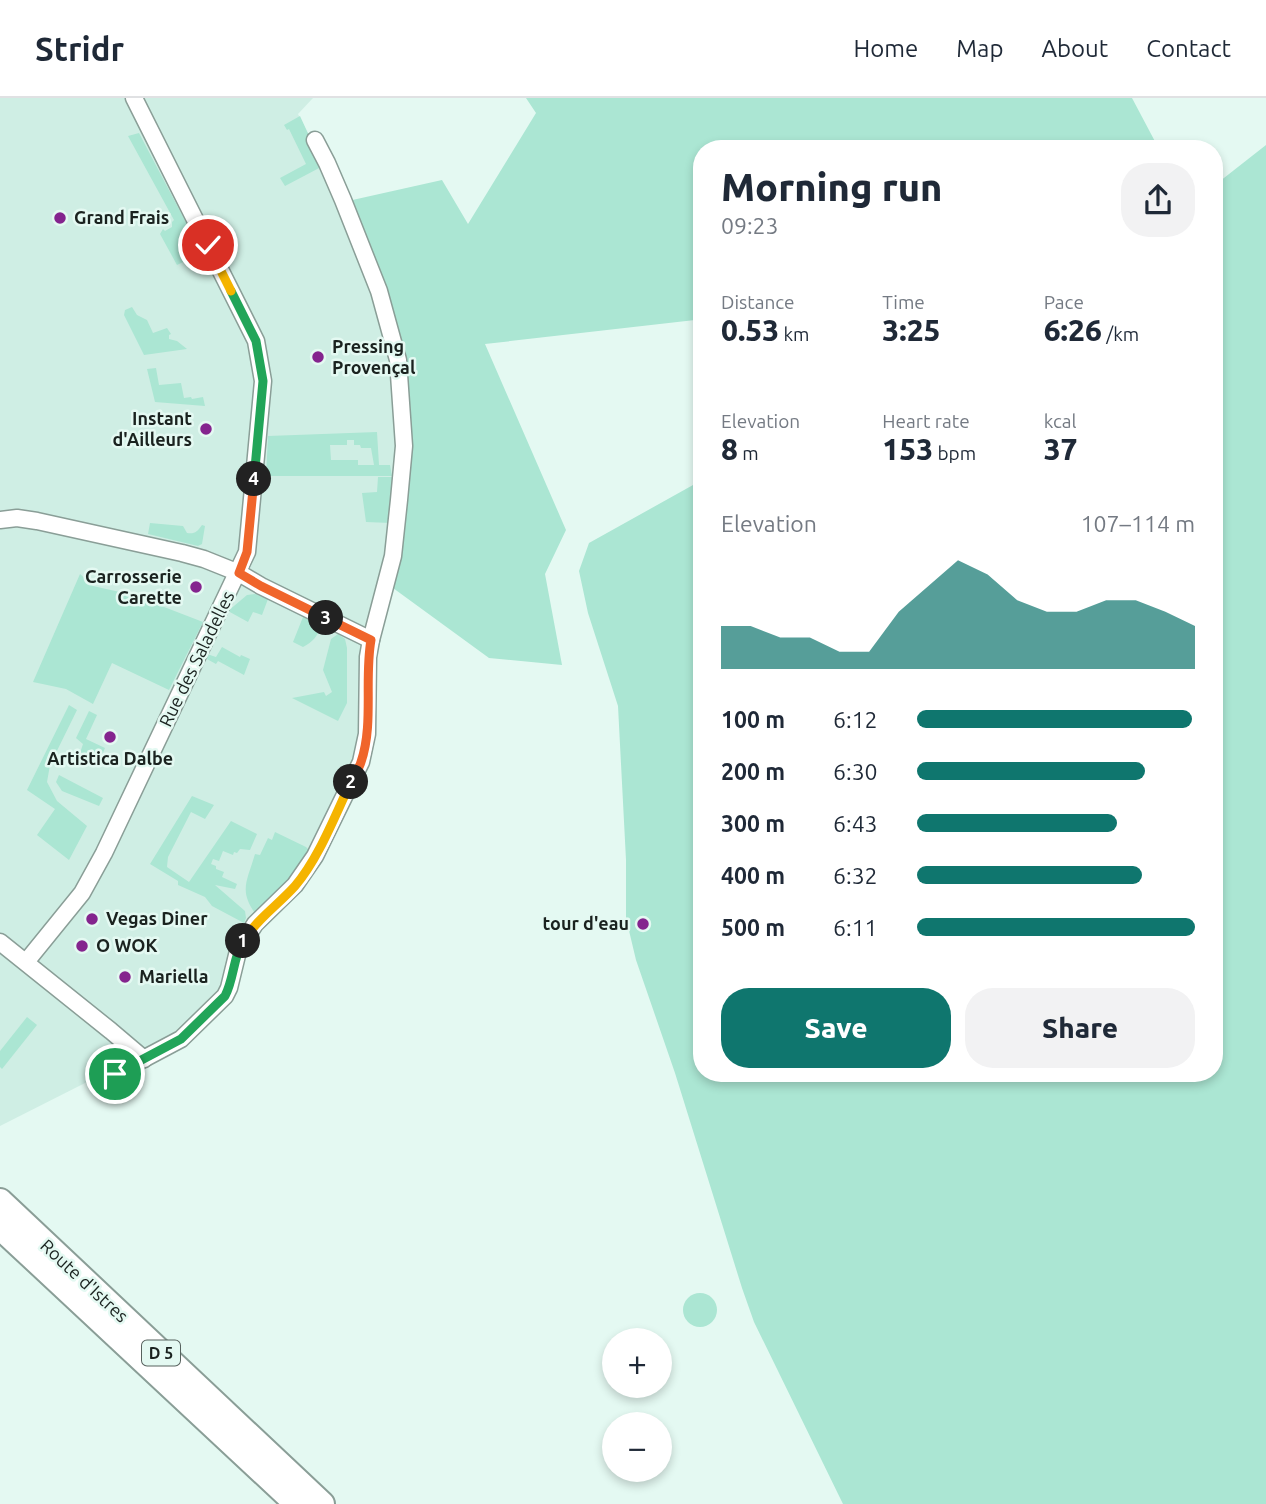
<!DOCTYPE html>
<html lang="en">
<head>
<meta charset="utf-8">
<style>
  :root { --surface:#fff; --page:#f2f2f3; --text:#1f2937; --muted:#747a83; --line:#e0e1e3; --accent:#0f766e }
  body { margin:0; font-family:Ubuntu,sans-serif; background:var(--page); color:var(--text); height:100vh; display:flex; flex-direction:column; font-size:26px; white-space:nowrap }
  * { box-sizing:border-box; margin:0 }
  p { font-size:23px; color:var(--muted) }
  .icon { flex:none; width:38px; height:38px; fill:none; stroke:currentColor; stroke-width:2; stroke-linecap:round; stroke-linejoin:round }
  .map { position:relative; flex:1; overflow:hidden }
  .drawer { position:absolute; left:693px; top:42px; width:530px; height:942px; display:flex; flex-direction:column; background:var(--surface); border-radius:28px; box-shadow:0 4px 10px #0003 }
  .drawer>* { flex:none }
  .tools { position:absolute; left:602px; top:1230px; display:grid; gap:14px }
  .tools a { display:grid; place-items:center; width:70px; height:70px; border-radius:50%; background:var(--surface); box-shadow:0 4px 10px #0003; font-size:35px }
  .pin { position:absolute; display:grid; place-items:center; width:60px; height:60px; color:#fff; margin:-30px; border:4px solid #fff; border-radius:50%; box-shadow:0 2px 7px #0007 }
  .km { position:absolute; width:35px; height:35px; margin:-18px; border-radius:50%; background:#222; color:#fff; font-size:19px; line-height:35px; text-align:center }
  .round { display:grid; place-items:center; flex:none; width:74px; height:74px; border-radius:28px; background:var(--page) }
  .head { display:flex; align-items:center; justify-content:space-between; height:119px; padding:0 28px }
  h1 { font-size:38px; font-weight:800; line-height:52px }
  .figures { display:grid; grid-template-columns:repeat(3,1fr); gap:10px; height:119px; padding:7px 28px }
  .figures div { display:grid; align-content:center }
  .figures b { font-size:30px; font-weight:800 }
  .figures small { font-size:19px; font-weight:400 }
  .figures p { font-size:19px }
  .chart { height:196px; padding:14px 28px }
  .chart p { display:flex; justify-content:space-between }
  .chart svg { width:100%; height:126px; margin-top:7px; fill:var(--accent); opacity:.7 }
  .action { display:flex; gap:14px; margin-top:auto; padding:14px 28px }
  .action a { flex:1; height:80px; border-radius:28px; background:var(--accent); color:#fff; font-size:28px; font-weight:800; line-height:80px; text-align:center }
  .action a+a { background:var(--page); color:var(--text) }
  ul { padding:0 28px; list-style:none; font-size:23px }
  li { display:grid; grid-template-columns:112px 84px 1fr; align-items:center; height:52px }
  li i { height:18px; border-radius:9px; background:var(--accent) }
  header { display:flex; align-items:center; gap:42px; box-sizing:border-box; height:98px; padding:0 35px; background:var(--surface); border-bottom:2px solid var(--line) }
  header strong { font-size:33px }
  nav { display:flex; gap:38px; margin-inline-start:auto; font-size:24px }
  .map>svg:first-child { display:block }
</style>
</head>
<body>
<header>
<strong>Stridr</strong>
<nav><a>Home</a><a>Map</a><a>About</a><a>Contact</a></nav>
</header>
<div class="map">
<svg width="1266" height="1406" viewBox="0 0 1266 1406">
  <rect width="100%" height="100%" fill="#e4f9f2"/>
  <polygon fill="#cfeee4" points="0,0 313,0 298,16 313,45 374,195 395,286 397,333 388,456 361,552 359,634 354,663 336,705 292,784 221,892 178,938 0,1028"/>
  <g fill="#abe6d3" fill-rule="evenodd">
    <polygon points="526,0 1132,0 1159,51 702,51 702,218 695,222 485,246 566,432 545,476 562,567 489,560 393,490 409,376 406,274 348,103 442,82 468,126 536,15"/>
    <polygon points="300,18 323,68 285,88 280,80 306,66 289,31 287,32 284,27"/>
    <polygon points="139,35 202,155 177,167 160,136 163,131 165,133 172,129 172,124 174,122 128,38"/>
    <polygon points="1266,47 1266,1406 843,1406 754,1224 742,1190 675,975 636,862 626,820 626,762 618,608 588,515 579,473 589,445 702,382 702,975 1214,975 1215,87"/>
    <polygon points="132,209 137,217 147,222 153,235 167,230 171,236 169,237 169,241 177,243 187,251 144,257 124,217 125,212"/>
    <polygon points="156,270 159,287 181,285 184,300 191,299 192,301 203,299 205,308 155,304 147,271"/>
    <path d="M377 334 379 367H390L392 378H266L268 338ZM347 342H354V347H360L361 350H371L374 367H358V362H331L330 347H347Z"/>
    <polygon points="378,379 395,379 391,425 366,424 362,395 377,394"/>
    <path d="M150 425 183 428 187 435C195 436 197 434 202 427L205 428 202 446 198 448 148 436Z"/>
    <polygon points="80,476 93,488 133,497 203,524 169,592 112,565 93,606 66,591 33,584"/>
    <polygon points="255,496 268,501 262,517 253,514 248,524 228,513 247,497"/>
    <path d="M303 519 322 528C317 538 313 544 303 549L293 544Z"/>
    <polygon points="338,536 345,541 347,550 347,605 338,623 292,600 324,594 326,598 332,594 323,572 331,541"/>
    <polygon points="222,549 240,559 241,557 250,561 244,577 218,563 216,566 205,560 207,556 216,559"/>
    <polygon points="69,607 77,612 50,667 47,684 57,703 87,728 69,762 37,737 55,711 27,692"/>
    <polygon points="89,613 97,617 86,641 105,650 98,666 79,658 83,646 76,640"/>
    <polygon points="59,677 103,700 99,708 62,693 56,684"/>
    <polygon points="192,698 214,707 205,721 191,714 168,759 167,769 189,784 231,723 257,736 250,752 240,751 237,755 234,754 233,757 223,753 219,763 213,761 211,766 216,768 216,771 224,774 222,779 237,786 235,791 215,787 245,813 246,820 244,825 212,808 205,799 178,787 178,783 150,766"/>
    <path d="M275 734 306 749 311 754 307 762 257 818C238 793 247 784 255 756L260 757 268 740 272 742Z"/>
    <polygon points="27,919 37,927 2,971 0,969 0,953"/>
    <circle cx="700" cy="1212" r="17"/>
  </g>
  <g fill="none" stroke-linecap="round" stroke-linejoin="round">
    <g stroke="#8a9e97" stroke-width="19">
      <g id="minor">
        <polyline points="0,422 17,420 37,423 182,455 204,461 239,475 261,488 371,542"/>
        <polyline points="0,844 111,933 144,961"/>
        <polyline points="26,864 82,795 104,755 247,454 263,283 256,243 134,0"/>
        <polyline points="115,976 181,941 225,898 229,890 238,853 255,826 295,787 315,758 361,664 367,636 368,559 371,542 393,458 399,402 404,348 398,262 379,193 343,102 327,65 315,42"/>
      </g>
    </g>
    <g stroke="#8a9e97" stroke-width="28">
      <g id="primary">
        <polyline points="0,1103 322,1406"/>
        <polyline points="0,1129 297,1406"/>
      </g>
    </g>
    <use href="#minor" stroke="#fff" stroke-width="16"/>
    <use href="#primary" stroke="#fff" stroke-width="24"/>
  </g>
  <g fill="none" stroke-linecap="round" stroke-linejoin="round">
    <g stroke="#fff" stroke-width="14">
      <path id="split-1" d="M115 976 181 941 225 898C234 881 233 860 243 843"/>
    </g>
    <g stroke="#fff" stroke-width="14">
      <path id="split-2" d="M243 843C257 821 278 807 295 788 319 760 335 717 351 684"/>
    </g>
    <g stroke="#fff" stroke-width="14">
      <path id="split-3" d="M326 520 371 542C364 581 374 626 361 664 359 671 354 677 351 684"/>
    </g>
    <g stroke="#fff" stroke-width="14">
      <polyline id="split-4" points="254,381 247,454 239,475 261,488 326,520"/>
    </g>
    <g stroke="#fff" stroke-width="14">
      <polyline id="split-5" points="231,193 256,243 263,283 254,381"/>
    </g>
    <g stroke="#fff" stroke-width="14">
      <polyline id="split-6" points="208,147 231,193"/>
    </g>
    <use href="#split-1" stroke="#22a559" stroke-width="9"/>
    <use href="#split-2" stroke="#f5b400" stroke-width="9"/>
    <use href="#split-3" stroke="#f0652b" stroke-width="9"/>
    <use href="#split-4" stroke="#f0652b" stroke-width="9"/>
    <use href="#split-5" stroke="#22a559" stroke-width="9"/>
    <use href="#split-6" stroke="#f5b400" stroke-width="9"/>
  </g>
  <g fill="#84248e" stroke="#e4f9f2" stroke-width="2.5">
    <circle cx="60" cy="120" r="7"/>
    <circle cx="318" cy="259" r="7"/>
    <circle cx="206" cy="331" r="7"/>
    <circle cx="196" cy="489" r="7"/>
    <circle cx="110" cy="639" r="7"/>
    <circle cx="92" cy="821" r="7"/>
    <circle cx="643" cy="826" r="7"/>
    <circle cx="82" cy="848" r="7"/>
    <circle cx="125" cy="879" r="7"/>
  </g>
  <g text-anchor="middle" stroke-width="5" stroke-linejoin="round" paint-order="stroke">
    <rect fill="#e4f9f2" stroke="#57625e" stroke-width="2" x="142" y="1242.5" width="38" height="25" rx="5"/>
    <g font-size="16" font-weight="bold" fill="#1a221f">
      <text x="161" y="1261">D 5</text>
    </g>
    <g font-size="18" font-weight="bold" fill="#1a221f" stroke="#e4f9f2" text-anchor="start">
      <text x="74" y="126">Grand Frais</text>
      <text x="332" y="255">Pressing<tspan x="332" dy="21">Provençal</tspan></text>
      <text x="192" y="327" text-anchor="end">Instant<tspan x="192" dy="21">d'Ailleurs</tspan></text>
      <text x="182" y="485" text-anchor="end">Carrosserie<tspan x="182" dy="21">Carette</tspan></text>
      <text x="110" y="667" text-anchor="middle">Artistica Dalbe</text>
      <text x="106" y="827">Vegas Diner</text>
      <text x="629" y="832" text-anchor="end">tour d'eau</text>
      <text x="96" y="854">O WOK</text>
      <text x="139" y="885">Mariella</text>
    </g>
    <g font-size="18" fill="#1a221f" stroke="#e4f9f2">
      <text transform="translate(197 561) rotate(-64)" y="6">Rue des Saladelles</text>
      <text transform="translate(84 1183) rotate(43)" y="6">Route d'Istres</text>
    </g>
  </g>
</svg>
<div class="tools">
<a>+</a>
<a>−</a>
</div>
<div class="pin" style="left:115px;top:976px;background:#1e9e55"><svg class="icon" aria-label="arrive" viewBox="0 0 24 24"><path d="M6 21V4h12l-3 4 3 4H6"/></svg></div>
<div class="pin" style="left:208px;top:147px;background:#d93025"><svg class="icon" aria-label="check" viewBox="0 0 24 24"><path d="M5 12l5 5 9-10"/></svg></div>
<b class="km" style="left:243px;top:843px">1</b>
<b class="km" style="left:351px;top:684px">2</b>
<b class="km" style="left:326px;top:520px">3</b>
<b class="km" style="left:254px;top:381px">4</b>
<section class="drawer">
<div class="head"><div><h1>Morning run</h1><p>09:23</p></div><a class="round"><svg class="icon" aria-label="share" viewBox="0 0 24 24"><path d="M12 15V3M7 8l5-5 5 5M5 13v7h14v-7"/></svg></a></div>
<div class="figures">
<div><p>Distance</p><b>0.53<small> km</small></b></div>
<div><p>Time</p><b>3:25</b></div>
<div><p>Pace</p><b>6:26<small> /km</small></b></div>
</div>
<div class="figures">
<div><p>Elevation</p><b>8<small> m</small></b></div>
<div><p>Heart rate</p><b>153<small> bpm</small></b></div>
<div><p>kcal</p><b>37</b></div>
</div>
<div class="chart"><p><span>Elevation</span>107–114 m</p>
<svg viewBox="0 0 160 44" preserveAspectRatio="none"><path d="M0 44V29L10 29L20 33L30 33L40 38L50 38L60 24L70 15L80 6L90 11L100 20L110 24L120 24L130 20L140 20L150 24L160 29V44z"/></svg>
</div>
<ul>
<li><b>100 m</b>6:12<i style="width:99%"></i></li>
<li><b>200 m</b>6:30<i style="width:82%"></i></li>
<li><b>300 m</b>6:43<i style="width:72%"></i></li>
<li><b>400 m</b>6:32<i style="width:81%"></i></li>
<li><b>500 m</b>6:11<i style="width:100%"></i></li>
</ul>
<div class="action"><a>Save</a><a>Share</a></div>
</section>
</div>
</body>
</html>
